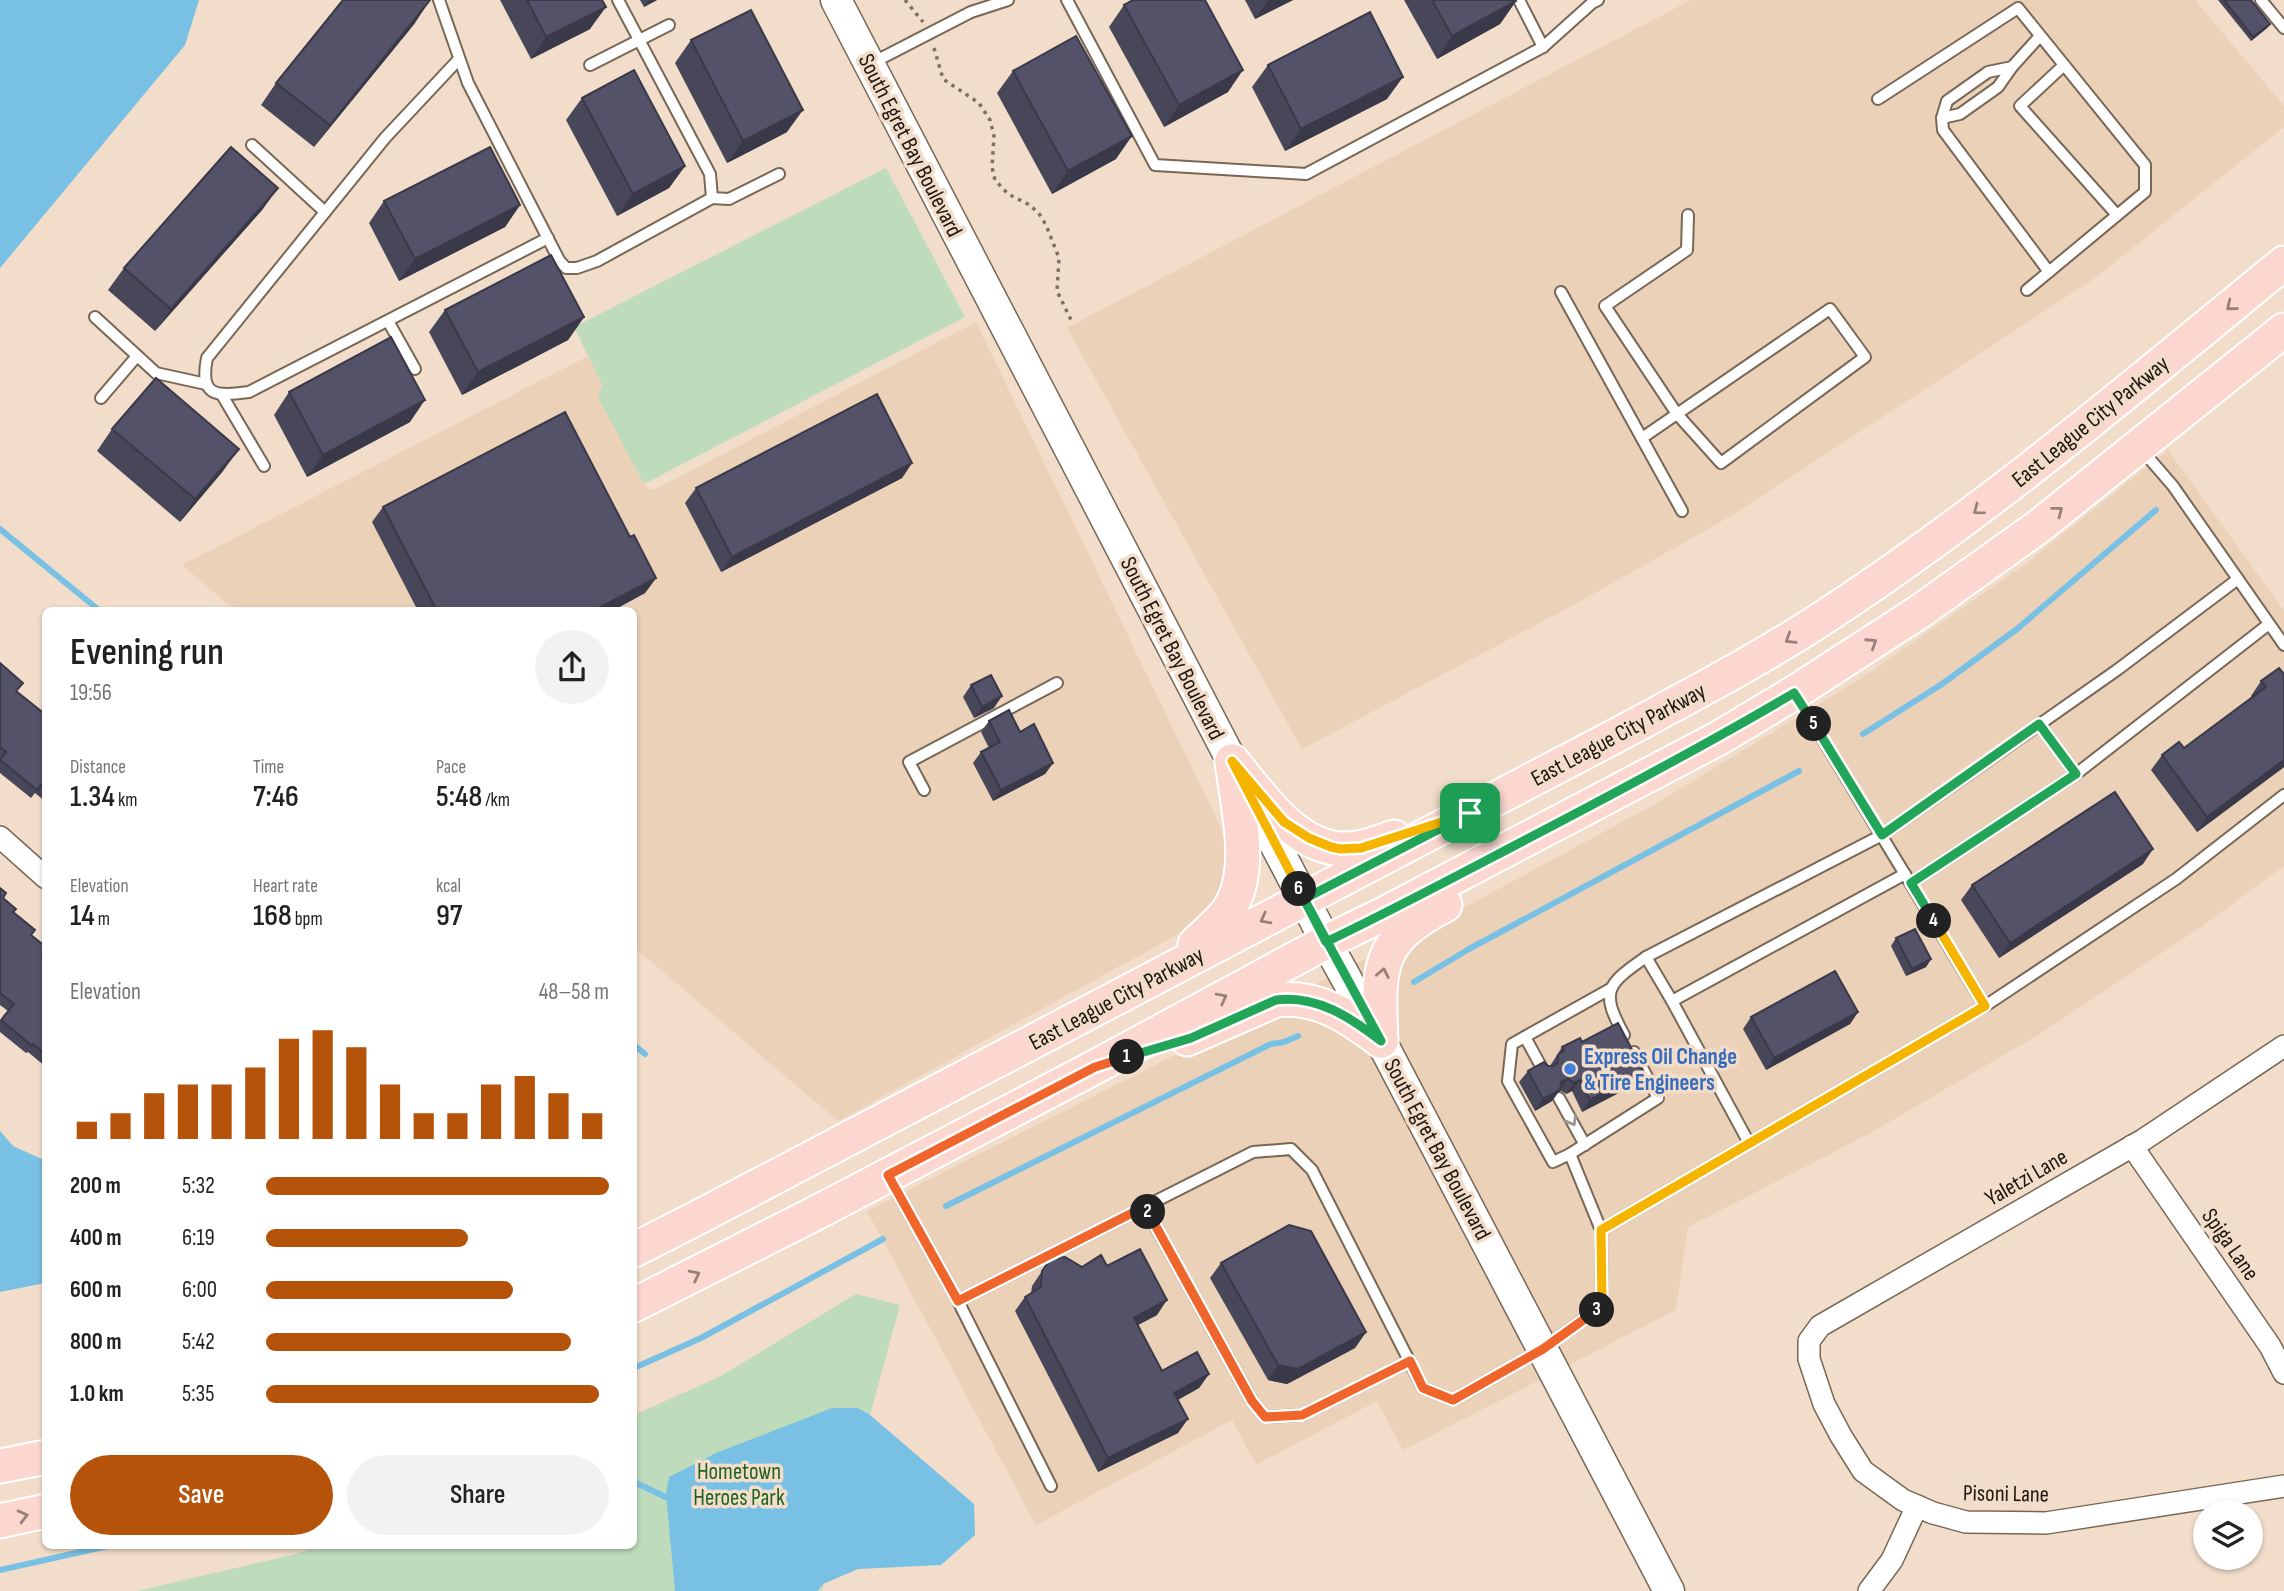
<!DOCTYPE html>
<html lang="en">
<head>
<meta charset="utf-8">
<style>
  :root { --surface:#fff; --page:#f2f2f2; --text:#222; --muted:#767676; --accent:#b45309 }
  body { margin:0; font-family:"Sofia Sans Condensed",sans-serif; background:var(--page); color:var(--text); height:100vh; display:flex; flex-direction:column; font-size:26px; white-space:nowrap }
  * { box-sizing:border-box; margin:0 }
  p { font-size:23px; color:var(--muted) }
  .icon { flex:none; width:38px; height:38px; fill:none; stroke:currentColor; stroke-width:2; stroke-linecap:round; stroke-linejoin:round }
  .map { position:relative; flex:1; overflow:hidden }
  .side { position:absolute; left:42px; top:607px; width:595px; height:942px; display:flex; flex-direction:column; background:var(--surface); border-radius:10px; box-shadow:0 2px 5px #0004 }
  .side>* { flex:none }
  .tools { position:absolute; left:2193px; top:1500px; display:grid; gap:14px }
  .tools a { display:grid; place-items:center; width:70px; height:70px; border-radius:50%; background:var(--surface); box-shadow:0 2px 5px #0004; font-size:35px }
  .pin { position:absolute; display:grid; place-items:center; width:60px; height:60px; color:#fff; margin:-30px; border-radius:14px; box-shadow:0 4px 10px #0006 }
  .km { position:absolute; width:35px; height:35px; margin:-18px; border-radius:50%; background:#222; color:#fff; font-size:19px; line-height:35px; text-align:center }
  .round { display:grid; place-items:center; flex:none; width:74px; height:74px; border-radius:37px; background:var(--page) }
  .head { display:flex; align-items:center; justify-content:space-between; height:119px; padding:0 28px }
  h1 { font-size:38px; font-weight:600; line-height:52px }
  .metrics { display:grid; grid-template-columns:repeat(3,1fr); gap:10px; height:119px; padding:7px 28px }
  .metrics div { display:grid; align-content:center }
  .metrics b { font-size:30px; font-weight:600 }
  .metrics small { font-size:19px; font-weight:400 }
  .metrics p { font-size:19px }
  .chart { height:196px; padding:14px 28px }
  .chart p { display:flex; justify-content:space-between }
  .chart svg { width:100%; height:126px; margin-top:7px; stroke:var(--accent); stroke-width:6 }
  .cta { display:flex; gap:14px; margin-top:auto; padding:14px 28px }
  .cta a { flex:1; height:80px; border-radius:42px; background:var(--accent); color:#fff; font-size:28px; font-weight:600; line-height:80px; text-align:center }
  .cta a+a { background:var(--page); color:var(--text) }
  ul { padding:0 28px; list-style:none; font-size:23px }
  li { display:grid; grid-template-columns:112px 84px 1fr; align-items:center; height:52px }
  li i { height:18px; border-radius:9px; background:var(--accent) }
  .map>svg:first-child { display:block }
</style>
</head>
<body>
<div class="map">
<svg width="2284" height="1591" viewBox="0 0 2284 1591">
  <rect width="100%" height="100%" fill="#f2ddca"/>
  <g fill="#ebd1b8">
    <polygon points="1691,0 2195,0 2284,106 2284,127 2095,278 1734,514 1581,601 1302,749 1067,328"/>
    <polygon points="976,322 1226,838 1228,852 1225,881 1213,906 1182,932 838,1121 634,947 634,611 236,611 182,565 588,356 604,387 644,484 649,489 656,489"/>
    <polygon points="2168,450 2284,611 2284,866 2204,925 2038,1035 1867,1135 1688,1227 1676,1310 1403,1450 1377,1401 1256,1465 1232,1420 1036,1525 867,1211 1434,924 1657,803 1866,675 2023,566"/>
  </g>
  <g fill="#bedbbb">
    <polygon points="886,168 965,317 644,484 599,399 599,391 603,386 574,327"/>
    <polygon points="856,1294 900,1305 822,1591 137,1591 292,1555 324,1545 634,1545 634,1415 721,1376"/>
  </g>
  <g fill="#78c0e4">
    <polygon points="0,0 199,0 185,45 0,268"/>
    <polygon points="0,1131 13,1146 46,1161 45,1283 0,1292"/>
    <polygon points="832,1408 858,1408 870,1415 974,1504 975,1535 941,1565 858,1569 823,1584 817,1591 675,1591 666,1494 669,1477 716,1453"/>
  </g>
  <g fill="none" stroke-linecap="round" stroke-linejoin="round">
    <g stroke="#78c0e4" stroke-width="6">
      <polyline points="0,529 100,611"/>
      <polyline points="1863,734 1942,684 2017,629 2156,510"/>
      <polyline points="1414,982 1469,949 1799,771"/>
      <polyline points="634,1045 645,1054"/>
      <polyline points="946,1206 1271,1044 1284,1042 1298,1036"/>
      <polyline points="634,1368 701,1338 883,1239"/>
      <polyline points="634,1482 672,1500"/>
      <polyline points="0,1570 112,1545"/>
    </g>
    <g stroke="#796756" stroke-width="14">
      <g id="service">
        <polyline points="439,0 468,83 559,260 566,268 577,268 597,261 712,198 710,174 618,0"/>
        <polyline points="1067,0 1155,165 1306,174 1543,47 1592,3 1598,0"/>
        <polyline points="1519,0 1543,47"/>
        <polyline points="2261,0 2284,28"/>
        <polyline points="2040,36 2012,67 1988,72 1947,101 1942,118 1943,130 2049,272"/>
        <path d="M459 59 385 138 207 358C199 398 217 396 249 392L548 238"/>
        <polyline points="872,63 971,12 1008,0"/>
        <polyline points="590,65 669,25"/>
        <polyline points="2064,65 2020,106 2117,215"/>
        <polyline points="1878,99 2018,8 2145,165 2145,192 2027,290"/>
        <polyline points="1942,118 1960,114 1998,87 2012,67"/>
        <polyline points="252,145 325,212"/>
        <polyline points="712,198 729,199 779,174"/>
        <polyline points="1561,292 1682,511"/>
        <polyline points="95,317 156,373 206,384"/>
        <polyline points="388,321 415,369"/>
        <polyline points="222,395 264,466"/>
        <polyline points="101,398 137,356"/>
        <polyline points="1642,438 1830,309 1865,357 1721,463 1677,414 1605,306 1687,250 1688,215"/>
        <polyline points="2141,449 2173,486 2284,645"/>
        <polyline points="1796,695 1985,1006"/>
        <polyline points="2039,724 2076,774"/>
        <polyline points="924,790 909,762 1057,683"/>
        <polyline points="1911,883 2076,774 2269,624"/>
        <polyline points="1646,957 1672,1001"/>
        <path d="M1624 1035C1600 991 1606 985 1646 957L1882 835 2117 670 2238 579"/>
        <polyline points="1525,1037 1543,1070"/>
        <polyline points="1559,1098 1585,1145"/>
        <polyline points="1749,1143 1672,1001 1905,874"/>
        <polyline points="1570,1154 1553,1162 1508,1081 1512,1044 1610,989"/>
        <polyline points="889,1177 958,1301 1253,1152 1291,1149 1312,1170 1423,1388 1453,1400 1543,1349 1602,1306 1601,1230 1985,1006 2176,879 2284,795"/>
        <polyline points="1145,1207 1252,1401 1265,1417 1302,1415 1410,1361"/>
        <polyline points="1601,1230 1570,1154 1658,1098 1634,1052"/>
        <polyline points="958,1301 1051,1486"/>
      </g>
    </g>
    <g stroke="#796756" stroke-width="24">
      <g id="minor">
        <polyline points="0,837 46,878"/>
        <polyline points="2284,1046 2143,1140 1820,1326 1809,1341 1809,1359 1824,1404 1841,1436 1863,1471 1903,1500 1933,1513 1966,1522 2046,1523 2284,1486"/>
        <polyline points="2132,1146 2270,1346 2284,1373"/>
        <polyline points="1869,1591 1892,1560 1917,1506"/>
      </g>
    </g>
    <g stroke="#796756" stroke-width="33">
      <polyline id="secondary" points="836,0 1326,942 1381,1041 1669,1591"/>
    </g>
    <g stroke="#fff" stroke-width="37">
      <g id="primary">
        <path d="M1232 761C1260 794 1292 845 1341 849 1359 850 1377 843 1394 837"/>
        <path d="M1195 944C1206 933 1221 922 1229 909 1255 870 1237 805 1232 761"/>
        <path d="M1187 1039 1276 1000C1317 995 1350 1017 1381 1041"/>
        <path d="M1381 1041C1378 969 1375 941 1445 905"/>
        <path d="M634 1250 693 1220 1623 732C1691 695 1761 659 1826 616 1988 510 2135 385 2284 263"/>
        <polyline points="634,1305 812,1215 1095,1067 1326,942 1384,914 1719,738 1794,693 1919,612 2038,527 2284,330"/>
        <polyline points="0,1466 46,1457"/>
        <polyline points="0,1521 46,1511"/>
      </g>
    </g>
    <g stroke="#7e7064" stroke-width="3.5" stroke-dasharray="3.5 5" stroke-linecap="butt">
      <polyline points="905,0 923,22"/>
      <polyline points="934,48 943,79 979,103 990,120 994,136 992,167 995,180 1008,194 1030,205 1040,215 1046,225 1059,258 1057,291 1072,322"/>
    </g>
    <use href="#service" stroke="#fff" stroke-width="10"/>
    <use href="#minor" stroke="#fff" stroke-width="21"/>
    <use href="#secondary" stroke="#fff" stroke-width="30"/>
    <use href="#primary" stroke="#fcd7d0" stroke-width="33"/>
  </g>
  <g fill="#474759">
    <polygon points="500,0 602,0 590,29 531,59"/>
    <polygon points="640,0 657,0 644,7"/>
    <polygon points="1245,0 1293,0 1255,19"/>
    <polygon points="1404,0 1515,0 1516,1 1500,24 1437,59"/>
    <polygon points="2218,0 2251,0 2270,24 2267,28 2251,41"/>
    <polygon points="1124,5 1228,92 1164,127 1109,27"/>
    <polygon points="415,23 314,147 261,105 276,83"/>
    <polygon points="691,40 787,132 727,163 675,63"/>
    <polygon points="1268,65 1387,99 1285,151 1252,87"/>
    <polygon points="1013,71 1116,159 1052,194 997,93"/>
    <polygon points="582,98 685,166 669,188 617,216 566,120"/>
    <polygon points="278,188 262,210 155,331 108,290 124,268"/>
    <polygon points="384,201 520,205 505,227 399,281 369,223"/>
    <polygon points="445,310 584,317 568,340 462,395 429,332"/>
    <polygon points="289,392 410,422 307,477 274,415"/>
    <polygon points="112,429 223,471 180,522 97,451"/>
    <polygon points="912,463 902,478 721,572 685,503 696,488"/>
    <polygon points="383,507 630,537 656,578 645,593 612,611 418,611 372,522"/>
    <polygon points="0,663 17,692 46,715 46,802 35,793 31,798 0,773"/>
    <polygon points="2284,674 2284,767 2197,832 2151,770 2162,755 2184,748 2252,698 2251,696 2261,681"/>
    <polygon points="971,685 994,708 974,718 963,697"/>
    <polygon points="989,721 1020,732 1053,763 1045,774 993,801 973,763 981,752 989,748 981,732"/>
    <polygon points="2143,864 1999,958 1961,900 1972,885"/>
    <polygon points="0,888 3,898 31,935 42,956 46,958 46,1067 28,1052 26,1053 0,1032 0,1021 8,1011 0,1005"/>
    <polygon points="1896,938 1931,959 1926,967 1906,976 1891,946"/>
    <polygon points="1858,1012 1850,1024 1766,1070 1743,1029 1751,1017"/>
    <polygon points="1582,1042 1644,1072 1636,1084 1582,1112 1572,1091 1566,1094 1560,1090 1552,1101 1535,1111 1519,1082 1528,1071 1550,1066 1562,1047"/>
    <polygon points="1221,1263 1366,1332 1355,1348 1287,1384 1268,1380 1210,1278"/>
    <polygon points="1107,1266 1157,1315 1138,1325 1162,1371 1209,1374 1199,1388 1178,1400 1178,1433 1098,1472 1015,1311 1025,1297 1031,1293 1032,1286 1042,1271 1082,1267"/>
  </g>
  <g fill="#3a3949">
    <polygon points="430,0 415,23 314,147 330,125"/>
    <polygon points="649,0 657,0 644,7"/>
    <polygon points="1269,0 1293,0 1255,19"/>
    <polygon points="1516,1 1500,24 1437,59 1452,36"/>
    <polygon points="606,7 590,29 531,59 546,37"/>
    <polygon points="2270,24 2267,28 2251,41 2253,37"/>
    <polygon points="1243,70 1228,92 1164,127 1179,105"/>
    <polygon points="1403,77 1387,99 1285,151 1301,129"/>
    <polygon points="803,110 787,132 727,163 743,141"/>
    <polygon points="1132,136 1116,159 1052,194 1068,171"/>
    <polygon points="685,166 669,188 617,216 633,194"/>
    <polygon points="278,188 262,210 155,331 171,309"/>
    <polygon points="520,205 505,227 399,281 415,259"/>
    <polygon points="584,317 568,340 462,395 478,372"/>
    <polygon points="425,400 410,422 307,477 323,455"/>
    <polygon points="239,449 223,471 180,522 195,499"/>
    <polygon points="912,463 902,478 721,572 732,557"/>
    <polygon points="656,578 645,593 612,611 593,611"/>
    <polygon points="1002,696 994,708 974,718 982,707"/>
    <polygon points="2284,760 2284,767 2197,832 2207,817"/>
    <polygon points="1053,763 1045,774 993,801 1001,790"/>
    <polygon points="2153,849 2143,864 1999,958 2010,943"/>
    <polygon points="1931,959 1926,967 1906,976 1912,969"/>
    <polygon points="1858,1012 1850,1024 1766,1070 1774,1058"/>
    <polygon points="1644,1072 1636,1084 1582,1112 1590,1100"/>
    <polygon points="1568,1079 1552,1101 1535,1111 1543,1099 1561,1082"/>
    <polygon points="1580,1080 1572,1091 1566,1094 1574,1083"/>
    <polygon points="1167,1300 1157,1315 1124,1332 1134,1318"/>
    <polygon points="1366,1332 1355,1348 1287,1384 1268,1380 1278,1365"/>
    <polygon points="1209,1374 1199,1388 1164,1407 1174,1393"/>
    <polygon points="1188,1419 1178,1433 1098,1472 1108,1458"/>
  </g>
  <g fill="#535268" stroke="#3a3949" stroke-width="2">
    <polygon points="343,0 430,0 330,125 276,83"/>
    <polygon points="527,0 602,0 606,7 546,37"/>
    <polygon points="1133,0 1205,0 1243,70 1179,105 1124,5"/>
    <polygon points="1432,0 1515,0 1516,1 1452,36"/>
    <polygon points="2224,0 2251,0 2270,24 2253,37"/>
    <polygon points="751,10 803,110 743,141 691,40"/>
    <polygon points="1370,12 1403,77 1301,129 1268,65"/>
    <polygon points="1076,36 1132,136 1068,171 1013,71"/>
    <polygon points="634,70 685,166 633,194 582,98"/>
    <polygon points="231,147 278,188 171,309 124,268"/>
    <polygon points="490,147 520,205 415,259 384,201"/>
    <polygon points="551,255 584,317 478,372 445,310"/>
    <polygon points="391,337 425,400 323,455 289,392"/>
    <polygon points="156,378 239,449 195,499 112,429"/>
    <polygon points="877,394 912,463 732,557 696,488"/>
    <polygon points="565,412 630,537 634,535 656,578 593,611 437,611 383,507"/>
    <polygon points="0,663 23,683 16,691 46,715 46,789 41,785 37,790 0,760 6,752 0,747"/>
    <polygon points="2279,668 2284,674 2284,760 2207,817 2162,755 2179,742 2184,748 2266,687 2261,681"/>
    <polygon points="991,675 1002,696 982,707 971,685"/>
    <polygon points="1009,710 1020,732 1034,724 1053,763 1001,790 981,752 1000,742 989,721"/>
    <polygon points="2115,792 2153,849 2010,943 1972,885"/>
    <polygon points="0,888 6,893 3,898 16,909 13,912 35,930 31,935 46,947 46,951 42,955 46,958 46,1055 33,1044 32,1046 1,1020 14,1004 0,993"/>
    <polygon points="1915,929 1931,959 1912,969 1896,938"/>
    <polygon points="1835,971 1858,1012 1774,1058 1751,1017"/>
    <polygon points="1618,1023 1644,1072 1590,1100 1580,1080 1574,1083 1568,1079 1561,1082 1560,1090 1543,1099 1528,1071 1544,1062 1548,1066 1554,1066 1558,1062 1558,1055 1564,1051 1562,1047 1580,1038 1582,1042"/>
    <polygon points="1289,1225 1311,1231 1366,1332 1298,1369 1278,1365 1221,1263"/>
    <polygon points="1140,1249 1167,1300 1134,1318 1162,1371 1197,1352 1209,1374 1174,1393 1188,1419 1108,1458 1025,1297 1041,1287 1042,1271 1050,1260 1056,1258 1065,1257 1082,1267 1101,1255 1107,1266"/>
  </g>
  <defs><path id="oneway-chevron" d="M-2-3.5L2.5 0L-2 3.5" fill="none" stroke-width="1.6" stroke-linecap="round" stroke-linejoin="round" transform="scale(1.75)"/></defs>
  <g stroke="#988079">
    <use href="#oneway-chevron" transform="translate(2231 306) rotate(141)"/>
    <use href="#oneway-chevron" transform="translate(1978 510) rotate(143)"/>
    <use href="#oneway-chevron" transform="translate(2058 511) rotate(-38)"/>
    <use href="#oneway-chevron" transform="translate(1790 639) rotate(148)"/>
    <use href="#oneway-chevron" transform="translate(1872 643) rotate(-33)"/>
    <use href="#oneway-chevron" transform="translate(1265 919) rotate(152)"/>
    <use href="#oneway-chevron" transform="translate(1383 973) rotate(-79)"/>
    <use href="#oneway-chevron" transform="translate(1222 998) rotate(-28)"/>
    <use href="#oneway-chevron" transform="translate(695 1275) rotate(-27)"/>
    <use href="#oneway-chevron" transform="translate(23 1516) rotate(-14)"/>
  </g>
  <use stroke="#999693" href="#oneway-chevron" transform="translate(1572 1121) rotate(61)"/>
  <g fill="none" stroke-linecap="round" stroke-linejoin="round">
    <g stroke="#fff" stroke-width="14">
      <path id="split-1" d="M1127 1057 1191 1038 1276 1000C1317 995 1350 1017 1381 1041L1304 899 1470 813"/>
    </g>
    <g stroke="#fff" stroke-width="14">
      <polyline id="split-2" points="1127,1057 1095,1067 888,1175 958,1301 1144,1207 1148,1212"/>
    </g>
    <g stroke="#fff" stroke-width="14">
      <polyline id="split-3" points="1148,1212 1252,1401 1265,1417 1302,1415 1410,1361 1423,1388 1453,1400 1543,1349 1597,1310"/>
    </g>
    <g stroke="#fff" stroke-width="14">
      <polyline id="split-4" points="1597,1310 1602,1306 1601,1230 1985,1006 1934,921"/>
    </g>
    <g stroke="#fff" stroke-width="14">
      <polyline id="split-5" points="1814,724 1882,835 2039,724 2076,774 1911,883 1934,921"/>
    </g>
    <g stroke="#fff" stroke-width="14">
      <path id="split-6" d="M1299 889 1326 942C1395 909 1462 873 1529 838 1619 791 1708 744 1794 693L1814 724"/>
    </g>
    <g stroke="#fff" stroke-width="14">
      <polyline id="split-7" points="1299,889 1232,761 1284,822 1309,838 1331,847 1341,849 1361,848 1470,813"/>
    </g>
    <use href="#split-1" stroke="#22a559" stroke-width="9"/>
    <use href="#split-2" stroke="#f0652b" stroke-width="9"/>
    <use href="#split-3" stroke="#f0652b" stroke-width="9"/>
    <use href="#split-4" stroke="#f5b400" stroke-width="9"/>
    <use href="#split-5" stroke="#22a559" stroke-width="9"/>
    <use href="#split-6" stroke="#22a559" stroke-width="9"/>
    <use href="#split-7" stroke="#f5b400" stroke-width="9"/>
  </g>
  <circle fill="#3f7fe0" stroke="#f2ddca" stroke-width="2.5" cx="1570" cy="1069" r="7"/>
  <g text-anchor="middle" stroke-width="7" stroke-linejoin="round" paint-order="stroke">
    <g font-size="23" fill="#1d160f" stroke="#f2ddca">
      <text transform="translate(911 145) rotate(63)" y="8">South Egret Bay Boulevard</text>
      <text transform="translate(2090 421) rotate(-39)" y="8">East League City Parkway</text>
      <text transform="translate(1173 648) rotate(63)" y="8">South Egret Bay Boulevard</text>
      <text transform="translate(1618 734) rotate(-28)" y="8">East League City Parkway</text>
      <text transform="translate(1116 998) rotate(-28)" y="8">East League City Parkway</text>
      <text transform="translate(1438 1149) rotate(62)" y="8">South Egret Bay Boulevard</text>
      <text transform="translate(2026 1177) rotate(-30)" y="8">Yaletzi Lane</text>
      <text transform="translate(2231 1244) rotate(55)" y="8">Spiga Lane</text>
      <text transform="translate(2006 1493) rotate(1)" y="8">Pisoni Lane</text>
    </g>
    <g font-size="23" font-weight="bold" fill="#366cbe" stroke="#f2ddca" text-anchor="start">
      <text x="1584" y="1064">Express Oil Change<tspan x="1584" dy="26">&amp; Tire Engineers</tspan></text>
    </g>
    <g font-size="23" fill="#216220" stroke="#f2ddca">
      <text x="739" y="1479">Hometown<tspan x="739" dy="26">Heroes Park</tspan></text>
    </g>
  </g>
</svg>
<div class="tools">
<a><svg class="icon" aria-label="layers" viewBox="0 0 24 24"><path d="M12 4l9 5-9 5-9-5zM3 14l9 5 9-5"/></svg></a>
</div>
<div class="pin" style="left:1470px;top:813px;background:#1e9e55"><svg class="icon" aria-label="arrive" viewBox="0 0 24 24"><path d="M6 21V4h12l-3 4 3 4H6"/></svg></div>
<b class="km" style="left:1127px;top:1057px">1</b>
<b class="km" style="left:1148px;top:1212px">2</b>
<b class="km" style="left:1597px;top:1310px">3</b>
<b class="km" style="left:1934px;top:921px">4</b>
<b class="km" style="left:1814px;top:724px">5</b>
<b class="km" style="left:1299px;top:889px">6</b>
<section class="side">
<div class="head"><div><h1>Evening run</h1><p>19:56</p></div><a class="round"><svg class="icon" aria-label="share" viewBox="0 0 24 24"><path d="M12 15V3M7 8l5-5 5 5M5 13v7h14v-7"/></svg></a></div>
<div class="metrics">
<div><p>Distance</p><b>1.34<small> km</small></b></div>
<div><p>Time</p><b>7:46</b></div>
<div><p>Pace</p><b>5:48<small> /km</small></b></div>
</div>
<div class="metrics">
<div><p>Elevation</p><b>14<small> m</small></b></div>
<div><p>Heart rate</p><b>168<small> bpm</small></b></div>
<div><p>kcal</p><b>97</b></div>
</div>
<div class="chart"><p><span>Elevation</span>48–58 m</p>
<svg viewBox="0 0 160 44" preserveAspectRatio="none"><path d="M5 44V38M15 44V35M25 44V28M35 44V25M45 44V25M55 44V19M65 44V9M75 44V6M85 44V12M95 44V25M105 44V35M115 44V35M125 44V25M135 44V22M145 44V28M155 44V35"/></svg>
</div>
<ul>
<li><b>200 m</b>5:32<i style="width:100%"></i></li>
<li><b>400 m</b>6:19<i style="width:59%"></i></li>
<li><b>600 m</b>6:00<i style="width:72%"></i></li>
<li><b>800 m</b>5:42<i style="width:89%"></i></li>
<li><b>1.0 km</b>5:35<i style="width:97%"></i></li>
</ul>
<div class="cta"><a>Save</a><a>Share</a></div>
</section>
</div>
</body>
</html>
